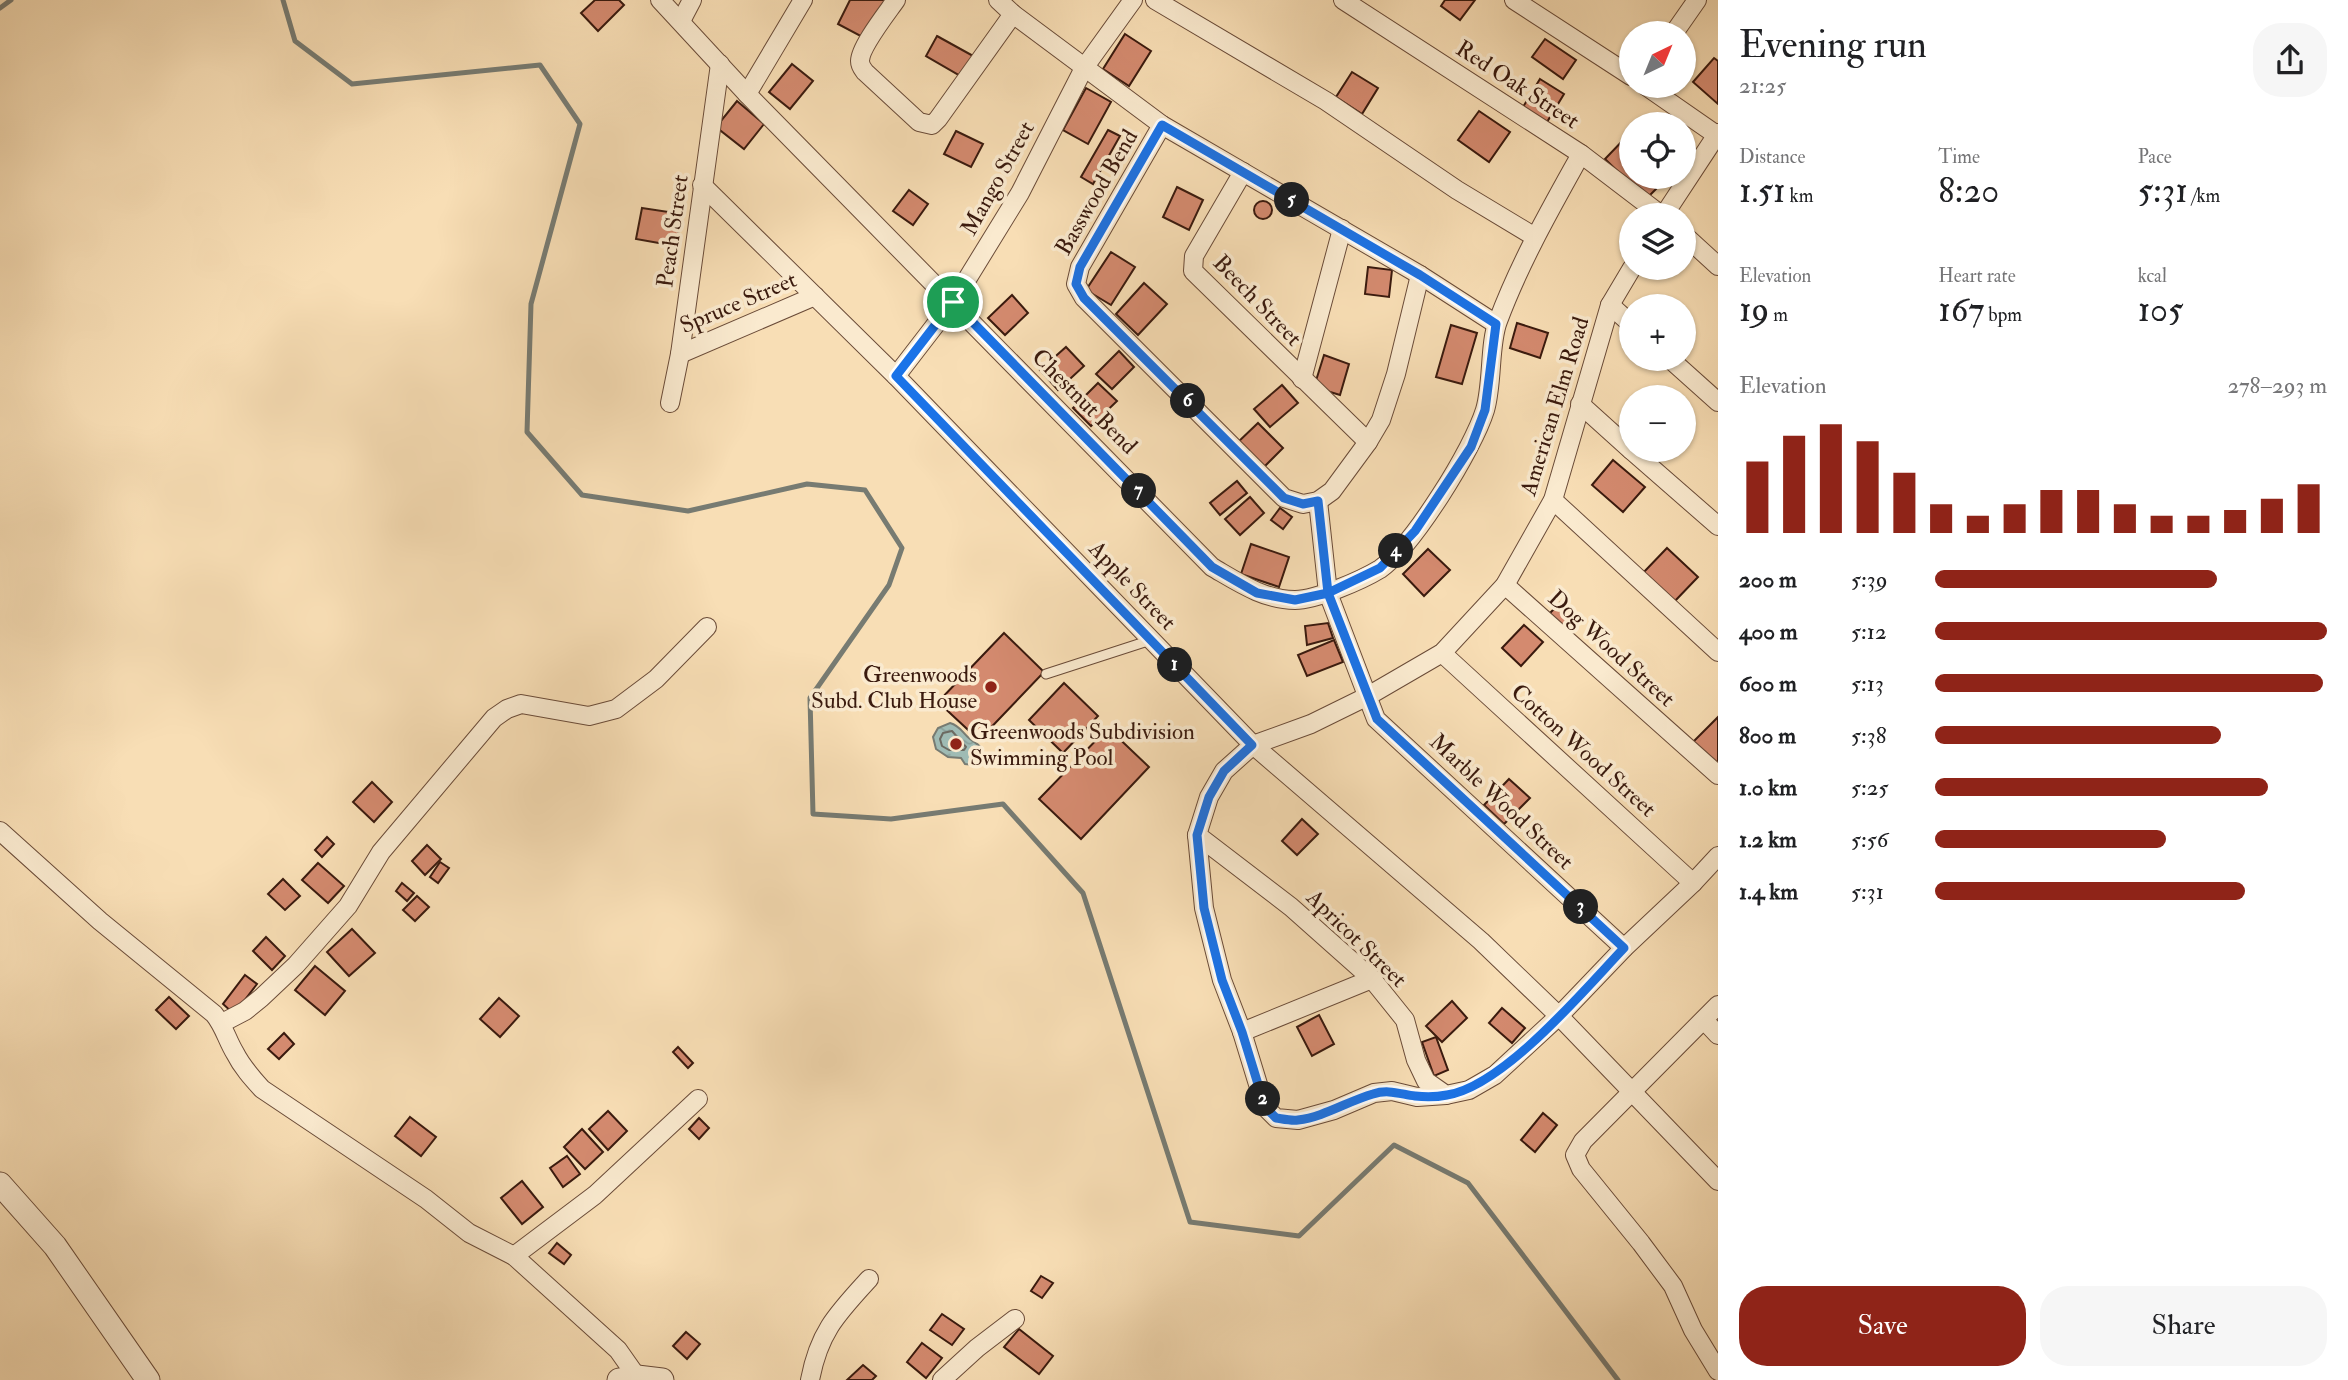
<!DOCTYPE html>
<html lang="en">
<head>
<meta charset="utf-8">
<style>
  :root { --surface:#fff; --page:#f6f6f6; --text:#202124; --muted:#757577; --accent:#8f2418 }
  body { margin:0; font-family:"IM FELL Double Pica",serif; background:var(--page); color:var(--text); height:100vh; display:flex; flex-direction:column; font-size:26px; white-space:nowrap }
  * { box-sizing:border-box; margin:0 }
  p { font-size:23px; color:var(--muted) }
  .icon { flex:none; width:38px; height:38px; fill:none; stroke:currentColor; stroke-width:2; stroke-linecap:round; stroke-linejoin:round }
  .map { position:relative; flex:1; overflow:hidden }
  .sheet { display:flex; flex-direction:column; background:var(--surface); width:630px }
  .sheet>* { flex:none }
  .needle { width:46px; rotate:43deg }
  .buttons { position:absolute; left:1619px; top:21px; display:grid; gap:14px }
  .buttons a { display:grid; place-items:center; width:77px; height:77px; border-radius:50%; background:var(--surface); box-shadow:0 2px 5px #0004; font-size:35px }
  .pin { position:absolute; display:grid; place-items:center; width:60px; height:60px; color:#fff; margin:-30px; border:4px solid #fff; border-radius:50%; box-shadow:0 2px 7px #0007 }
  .km { position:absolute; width:35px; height:35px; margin:-18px; border-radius:50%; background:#222; color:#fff; font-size:19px; line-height:35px; text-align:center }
  .round { display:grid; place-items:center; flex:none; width:74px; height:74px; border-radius:28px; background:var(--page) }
  .summary { display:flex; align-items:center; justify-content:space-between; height:119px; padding:0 21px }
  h1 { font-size:38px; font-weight:600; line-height:52px }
  .stats { display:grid; grid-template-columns:repeat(3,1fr); gap:10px; height:119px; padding:7px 21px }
  .stats div { display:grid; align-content:center }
  .stats b { font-size:35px; font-weight:600 }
  .stats small { font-size:19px; font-weight:400 }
  .stats p { font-size:19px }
  .chart { height:196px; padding:14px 21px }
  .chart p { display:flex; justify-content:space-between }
  .chart svg { width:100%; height:126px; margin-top:7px; stroke:var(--accent); stroke-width:6 }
  .primary-button { display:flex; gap:14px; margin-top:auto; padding:14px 21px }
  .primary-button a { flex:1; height:80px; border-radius:28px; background:var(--accent); color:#fff; font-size:28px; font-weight:600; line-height:80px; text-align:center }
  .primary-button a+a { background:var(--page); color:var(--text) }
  ul { padding:0 21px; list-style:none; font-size:23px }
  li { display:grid; grid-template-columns:112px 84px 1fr; align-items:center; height:52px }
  li i { height:18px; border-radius:9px; background:var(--accent) }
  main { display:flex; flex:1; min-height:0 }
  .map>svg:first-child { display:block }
</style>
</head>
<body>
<main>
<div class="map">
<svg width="1718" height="1380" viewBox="0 0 1718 1380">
  <defs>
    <pattern id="water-ripples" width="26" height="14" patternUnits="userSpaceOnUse" patternTransform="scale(1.75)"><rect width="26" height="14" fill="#9fbbb4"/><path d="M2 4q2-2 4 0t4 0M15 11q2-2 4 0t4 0" fill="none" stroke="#8aa09a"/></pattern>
  </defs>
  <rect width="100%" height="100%" fill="#f8deb5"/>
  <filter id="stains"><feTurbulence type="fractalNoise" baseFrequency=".00286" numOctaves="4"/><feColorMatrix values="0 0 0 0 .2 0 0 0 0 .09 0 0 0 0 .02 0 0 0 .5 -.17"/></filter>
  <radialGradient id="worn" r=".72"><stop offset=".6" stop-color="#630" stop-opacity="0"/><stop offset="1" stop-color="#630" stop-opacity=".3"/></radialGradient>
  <path fill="url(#water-ripples)" stroke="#777b72" stroke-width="2" d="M950 723C961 726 962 733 970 739 976 744 979 743 983 751L981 760 974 765 965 764 961 758 948 757 936 749 933 737 938 728Z"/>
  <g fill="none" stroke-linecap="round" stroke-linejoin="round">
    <polygon stroke="#6c6a61" stroke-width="2" points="952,731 966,747 964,750 949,750 942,746 940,739 943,733"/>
    <g stroke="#777b72" stroke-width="5">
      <polyline points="283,0 295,41 352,84 540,65 580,124 531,304 527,432 582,495 688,511 807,484 865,490 902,548 889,585 810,698 813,814 891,819 1003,804 1083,893 1190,1222 1299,1236 1394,1145 1468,1183 1618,1380"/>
      <polyline points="0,8 11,0"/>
    </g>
  </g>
  <g fill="#d48a6f" stroke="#3a1a0e" stroke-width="2">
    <polygon points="595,0 619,0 624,5 598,31 581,13"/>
    <polygon points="850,0 888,0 868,40 838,24"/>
    <polygon points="1445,0 1475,0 1460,20 1441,6"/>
    <polygon points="1125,34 1151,51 1129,86 1103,69"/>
    <polygon points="937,36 975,57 964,78 926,56"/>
    <polygon points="1545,39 1576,60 1563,79 1532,57"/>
    <polygon points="1714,58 1718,61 1718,104 1693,82"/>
    <polygon points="792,64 813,81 790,109 769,92"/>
    <polygon points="1352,72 1378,88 1362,114 1336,97"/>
    <polygon points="1540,79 1564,94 1547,122 1523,107"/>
    <polygon points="1086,88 1111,102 1088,144 1063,130"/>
    <polygon points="737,101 764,124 744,149 716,127"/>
    <polygon points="1479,111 1510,132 1489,162 1458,140"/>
    <polygon points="1108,130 1120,136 1093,184 1081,177"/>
    <polygon points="956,131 983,144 971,167 944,154"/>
    <polygon points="1630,133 1631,177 1668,177 1646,199 1605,159"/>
    <polygon points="1177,187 1203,200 1189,230 1163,217"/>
    <polygon points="909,190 928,204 913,225 893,211"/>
    <circle cx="1263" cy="210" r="9"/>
    <polygon points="642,208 682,214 676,246 636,239"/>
    <polygon points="1111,252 1135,267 1111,305 1086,290"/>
    <polygon points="1368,267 1392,270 1389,297 1365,294"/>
    <polygon points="1144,283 1167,304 1138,335 1116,314"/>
    <polygon points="1012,295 1028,313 1005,335 988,318"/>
    <polygon points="1517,323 1548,333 1540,358 1510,348"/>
    <polygon points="1451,325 1477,333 1462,384 1436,377"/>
    <polygon points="1066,347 1084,366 1058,390 1040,370"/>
    <polygon points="1119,351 1134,367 1112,389 1096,374"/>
    <polygon points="1324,355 1349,364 1340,395 1314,387"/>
    <polygon points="1098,383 1117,401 1091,426 1073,408"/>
    <polygon points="1282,385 1298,403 1270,427 1254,409"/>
    <polygon points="1258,423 1283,448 1261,470 1236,444"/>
    <polygon points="1613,460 1645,487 1623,512 1592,485"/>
    <polygon points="1237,481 1247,493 1220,515 1210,503"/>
    <polygon points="1250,497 1264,513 1240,535 1225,519"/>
    <polygon points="1280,508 1292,517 1283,529 1271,520"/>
    <polygon points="1251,544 1289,557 1279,587 1241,574"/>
    <polygon points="1667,548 1698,577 1673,603 1642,574"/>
    <polygon points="1428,549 1450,570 1424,596 1403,574"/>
    <polygon points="1560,603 1573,615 1560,629 1547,616"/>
    <polygon points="1328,623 1333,638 1307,645 1305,626"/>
    <polygon points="1524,625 1543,642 1521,666 1502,648"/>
    <polygon points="1004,633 1044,672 979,740 938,702"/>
    <polygon points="1334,640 1343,662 1307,676 1298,655"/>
    <polygon points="1064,683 1098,716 1063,753 1029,720"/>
    <polygon points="1718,717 1718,770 1692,743"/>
    <polygon points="1108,728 1149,767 1081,839 1039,799"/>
    <polygon points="1509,779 1530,798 1504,824 1484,805"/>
    <polygon points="372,782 392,802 374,822 353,802"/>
    <polygon points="1302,819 1318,834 1297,855 1282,841"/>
    <polygon points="327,837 334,844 322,857 315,850"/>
    <polygon points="427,845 441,859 425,875 412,861"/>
    <polygon points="440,862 449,868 438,883 430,877"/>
    <polygon points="318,863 344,886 328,903 302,880"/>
    <polygon points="283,879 300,896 285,910 268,894"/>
    <polygon points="402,883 414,893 407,901 396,891"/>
    <polygon points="417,896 429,907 415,921 403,910"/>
    <polygon points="352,929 375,953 349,976 327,952"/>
    <polygon points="266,937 285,956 272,970 253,951"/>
    <polygon points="315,966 345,991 325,1015 295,990"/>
    <polygon points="245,975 257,984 234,1014 223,1004"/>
    <polygon points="169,997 189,1016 176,1029 156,1010"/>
    <polygon points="499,998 519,1016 500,1037 480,1019"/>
    <polygon points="1452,1001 1467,1018 1442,1042 1426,1026"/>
    <polygon points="1502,1008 1525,1028 1512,1043 1489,1023"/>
    <polygon points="1319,1015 1334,1044 1312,1056 1297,1027"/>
    <polygon points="284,1033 294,1044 279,1059 268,1049"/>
    <polygon points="1436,1037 1448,1070 1434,1076 1422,1042"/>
    <polygon points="678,1047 693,1063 688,1068 673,1052"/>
    <polygon points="608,1111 627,1131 608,1150 589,1129"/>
    <polygon points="1543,1113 1557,1125 1535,1152 1521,1140"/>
    <polygon points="410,1117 436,1137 421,1156 395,1136"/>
    <polygon points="699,1118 709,1128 699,1139 689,1129"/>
    <polygon points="582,1129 603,1152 585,1169 564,1147"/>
    <polygon points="567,1156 580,1174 563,1187 550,1168"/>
    <polygon points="522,1181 543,1207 522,1224 501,1198"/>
    <polygon points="557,1243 571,1255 564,1264 549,1253"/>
    <polygon points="1041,1276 1053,1283 1042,1298 1031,1291"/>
    <polygon points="942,1314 964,1329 952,1345 930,1330"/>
    <polygon points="1019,1329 1053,1356 1039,1374 1004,1347"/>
    <polygon points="686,1332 700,1344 687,1359 673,1346"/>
    <polygon points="922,1343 942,1358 926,1378 907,1362"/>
    <polygon points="863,1365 876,1376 872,1380 847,1380"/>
  </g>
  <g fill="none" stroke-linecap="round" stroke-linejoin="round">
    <g stroke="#6a4b38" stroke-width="11">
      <polyline id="service" points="1046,674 1151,640"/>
    </g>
    <g stroke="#6a4b38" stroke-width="20">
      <g id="minor">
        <path d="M660 0 747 94 1212 567C1238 582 1264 600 1295 600 1316 600 1362 580 1380 569 1413 546 1473 449 1485 410 1493 383 1489 344 1498 321 1520 262 1551 208 1581 154"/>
        <path d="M896 0C887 13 860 47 860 61 860 66 862 68 865 72L919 122 932 125 938 119 1013 14"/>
        <polyline points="998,0 1013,14 1162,125 1420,275 1496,324"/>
        <polyline points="1155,0 1326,101 1457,190 1535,237"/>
        <polyline points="1343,0 1581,154 1661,215"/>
        <polyline points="1514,0 1631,76"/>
        <polyline points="681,21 692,0"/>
        <polyline points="1674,33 1697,0"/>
        <polyline points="1646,86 1718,136"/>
        <polyline points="747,94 803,0"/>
        <polyline points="1162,125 1080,267 1076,284 1084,298 1284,498 1303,504 1318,501 1332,491 1368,442 1381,420 1396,374 1420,275"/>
        <polyline points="1243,172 1194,256 1193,271 1368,442"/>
        <polyline points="702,185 896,376 1253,745 1481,941 1559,1016 1718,1181"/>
        <polyline points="1664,215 1718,133"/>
        <polyline points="1684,235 1718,266"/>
        <polyline points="1632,268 1610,305 1553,500 1505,585 1442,653 1368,696 1311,724 1253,745 1224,771 1209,797 1197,835 1291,907 1372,979 1405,1020 1416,1060 1426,1081 1446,1095 1469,1090 1495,1075 1559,1016 1624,948 1693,883 1718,856"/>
        <polyline points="1610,305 1631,324"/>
        <polyline points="680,354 815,296"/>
        <polyline points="1670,359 1718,402"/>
        <polyline points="896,376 953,302 1020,193 1084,68 1133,0"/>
        <polyline points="1302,379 1342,229"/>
        <polyline points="670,403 680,354 720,64"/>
        <polyline points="1580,404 1631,450"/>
        <polyline points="1631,450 1718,526"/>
        <polyline points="1553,500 1718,652"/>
        <polyline points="1318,501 1328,593 1376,719 1624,948"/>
        <polyline points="1505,585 1718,775"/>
        <polyline points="1442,653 1693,883"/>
        <path d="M0 831 100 921 214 1014C224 1026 227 1040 235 1053 242 1067 252 1078 262 1089L426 1199 469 1233 514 1256 618 1350 637 1377"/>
        <polyline points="1197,835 1204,908 1222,980 1242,1032 1265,1107 1276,1118 1298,1120 1334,1110 1374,1093 1392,1091 1417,1097 1446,1095"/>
        <polyline points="1718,1005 1583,1141 1575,1155 1581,1169 1641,1243 1673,1286 1693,1330 1718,1371"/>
        <polyline points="1704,1020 1718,1035"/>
        <polyline points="222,1023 245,1011 261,998 296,965 348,906 381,852 494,718 507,709 521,704 589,716 616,709 656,679 707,627"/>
        <polyline points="1242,1032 1372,979"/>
        <polyline points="514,1256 595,1195 698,1099"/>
        <path d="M810 1380C819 1332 837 1314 869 1279"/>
        <polyline points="942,1380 977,1348 1015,1319"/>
      </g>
    </g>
    <g stroke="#6a4b38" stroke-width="25">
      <g id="tertiary">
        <polyline points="0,1184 55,1246 148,1380"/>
        <polyline points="619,1380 637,1377 662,1380"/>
      </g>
    </g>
    <use href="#service" stroke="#faeacf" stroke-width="9"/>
    <use href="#minor" stroke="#faeacf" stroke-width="18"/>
    <use href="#tertiary" stroke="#faeacf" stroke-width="23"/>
  </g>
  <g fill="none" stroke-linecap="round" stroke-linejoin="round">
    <g stroke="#fff" stroke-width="14">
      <path id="route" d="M953 302 896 376 1252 745 1224 771 1209 797 1197 835 1204 908 1222 980 1242 1032 1265 1107 1276 1118C1283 1119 1291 1121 1298 1120 1324 1117 1348 1101 1373 1094 1388 1089 1400 1094 1415 1096 1424 1097 1437 1097 1447 1095 1504 1086 1584 990 1624 948L1377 719 1328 593 1380 568 1415 531 1471 447 1485 410 1496 324 1420 275 1162 125 1080 267 1076 284 1084 298 1284 498 1303 504 1318 501 1328 593 1295 600 1257 593 1212 567 953 302"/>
    </g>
    <use href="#route" stroke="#1a73e8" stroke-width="9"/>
  </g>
  <g fill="#8f2418" stroke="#faeacf" stroke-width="2.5">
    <circle cx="991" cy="687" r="7"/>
    <circle cx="956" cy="744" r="7"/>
  </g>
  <g text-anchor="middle" stroke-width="7" stroke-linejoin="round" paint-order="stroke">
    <g font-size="23" fill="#3a1a0e" stroke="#faeacf">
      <text transform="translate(1518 84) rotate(33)" y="8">Red Oak Street</text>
      <text transform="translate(997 178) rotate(-61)" y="8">Mango Street</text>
      <text transform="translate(1096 192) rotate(-60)" y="8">Basswood Bend</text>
      <text transform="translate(672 231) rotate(-82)" y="8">Peach Street</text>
      <text transform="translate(1258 300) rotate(46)" y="8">Beech Street</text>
      <text transform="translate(738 302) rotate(-23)" y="8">Spruce Street</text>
      <text transform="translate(1085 401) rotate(45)" y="8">Chestnut Bend</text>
      <text transform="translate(1554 406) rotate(-73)" y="8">American Elm Road</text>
      <text transform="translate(1133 585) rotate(46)" y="8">Apple Street</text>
      <text transform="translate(1612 648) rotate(42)" y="8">Dog Wood Street</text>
      <text transform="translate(1584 750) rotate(42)" y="8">Cotton Wood Street</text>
      <text transform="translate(1502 801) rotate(43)" y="8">Marble Wood Street</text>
      <text transform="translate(1357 938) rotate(44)" y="8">Apricot Street</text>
    </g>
    <g font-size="23" fill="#3a1a0e" stroke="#faeacf" text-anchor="end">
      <text x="977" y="682">Greenwoods<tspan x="977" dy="26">Subd. Club House</tspan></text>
      <text x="970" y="739" text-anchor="start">Greenwoods Subdivision<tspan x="970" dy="26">Swimming Pool</tspan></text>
    </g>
  </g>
  <rect width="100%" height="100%" filter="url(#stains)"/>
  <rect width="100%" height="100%" fill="url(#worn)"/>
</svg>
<div class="buttons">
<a><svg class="needle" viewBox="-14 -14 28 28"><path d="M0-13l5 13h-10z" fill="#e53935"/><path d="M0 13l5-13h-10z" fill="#757577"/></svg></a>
<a><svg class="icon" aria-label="locate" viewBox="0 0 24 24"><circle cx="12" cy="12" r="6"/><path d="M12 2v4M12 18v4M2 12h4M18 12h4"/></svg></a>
<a><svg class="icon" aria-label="layers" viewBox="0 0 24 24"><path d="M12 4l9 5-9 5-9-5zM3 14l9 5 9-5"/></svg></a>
<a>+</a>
<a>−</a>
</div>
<div class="pin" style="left:953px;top:302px;background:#1e9e55"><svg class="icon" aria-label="arrive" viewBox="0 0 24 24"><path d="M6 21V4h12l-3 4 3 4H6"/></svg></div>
<b class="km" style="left:1175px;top:665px">1</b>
<b class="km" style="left:1263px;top:1099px">2</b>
<b class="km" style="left:1581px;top:907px">3</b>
<b class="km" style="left:1396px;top:551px">4</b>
<b class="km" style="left:1292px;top:200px">5</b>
<b class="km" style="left:1188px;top:401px">6</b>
<b class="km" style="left:1139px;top:491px">7</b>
</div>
<section class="sheet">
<div class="summary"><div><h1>Evening run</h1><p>21:25</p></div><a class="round"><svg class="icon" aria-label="share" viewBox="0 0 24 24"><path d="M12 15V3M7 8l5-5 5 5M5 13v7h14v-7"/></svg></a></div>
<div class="stats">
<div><p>Distance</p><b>1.51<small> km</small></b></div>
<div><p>Time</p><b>8:20</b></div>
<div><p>Pace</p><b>5:31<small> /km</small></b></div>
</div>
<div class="stats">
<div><p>Elevation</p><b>19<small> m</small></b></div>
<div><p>Heart rate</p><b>167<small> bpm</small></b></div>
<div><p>kcal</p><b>105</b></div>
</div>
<div class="chart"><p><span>Elevation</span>278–293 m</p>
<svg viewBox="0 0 160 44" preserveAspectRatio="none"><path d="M5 44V19M15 44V10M25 44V6M35 44V12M45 44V23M55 44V34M65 44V38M75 44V34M85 44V29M95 44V29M105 44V34M115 44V38M125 44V38M135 44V36M145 44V32M155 44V27"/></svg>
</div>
<ul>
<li><b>200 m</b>5:39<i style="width:72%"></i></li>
<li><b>400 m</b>5:12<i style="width:100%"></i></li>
<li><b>600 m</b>5:13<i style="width:99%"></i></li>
<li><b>800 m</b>5:38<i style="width:73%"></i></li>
<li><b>1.0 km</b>5:25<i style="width:85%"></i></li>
<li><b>1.2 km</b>5:56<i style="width:59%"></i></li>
<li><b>1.4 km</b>5:31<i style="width:79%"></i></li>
</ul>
<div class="primary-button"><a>Save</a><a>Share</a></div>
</section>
</main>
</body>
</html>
